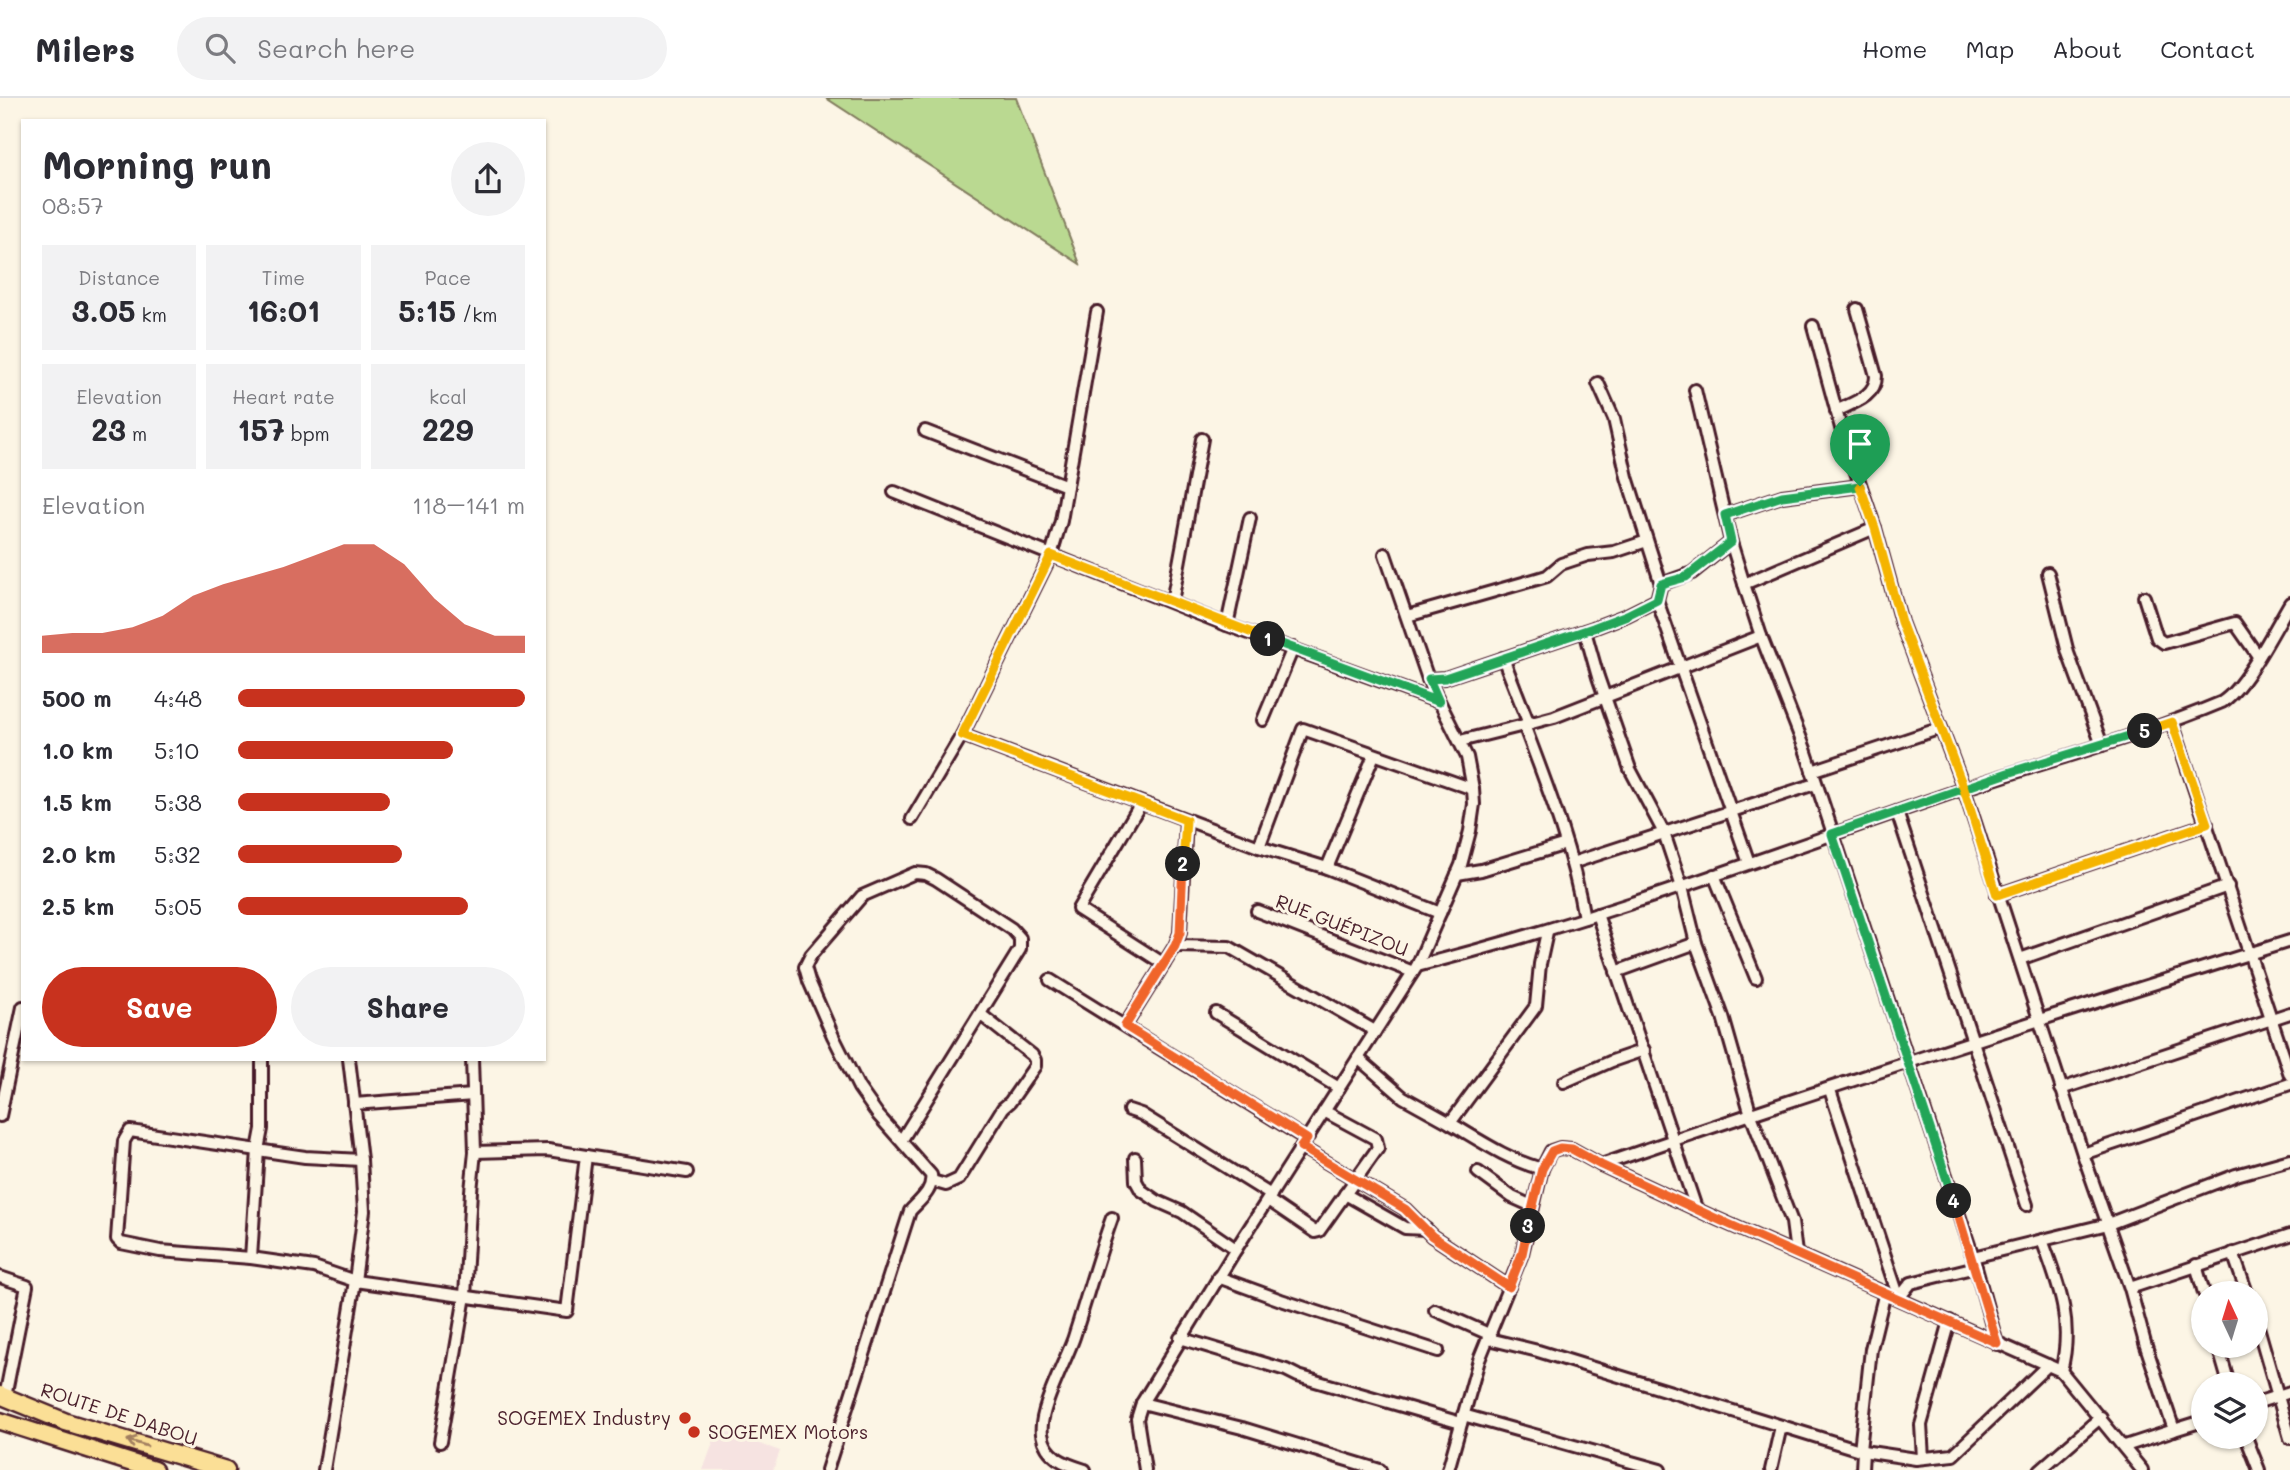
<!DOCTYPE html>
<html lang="en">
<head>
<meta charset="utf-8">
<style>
  :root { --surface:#fff; --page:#f2f2f3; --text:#2b2b33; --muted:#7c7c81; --line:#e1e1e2; --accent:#c8321e }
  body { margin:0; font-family:Mali,sans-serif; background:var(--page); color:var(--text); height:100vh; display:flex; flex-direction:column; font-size:26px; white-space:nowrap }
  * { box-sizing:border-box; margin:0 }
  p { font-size:23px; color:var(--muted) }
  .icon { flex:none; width:38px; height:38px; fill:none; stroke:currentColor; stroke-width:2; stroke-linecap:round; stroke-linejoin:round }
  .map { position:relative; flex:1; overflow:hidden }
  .details { position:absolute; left:21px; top:21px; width:525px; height:942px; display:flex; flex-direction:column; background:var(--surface); border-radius:0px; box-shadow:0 2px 5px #0004 }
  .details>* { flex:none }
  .needle { width:46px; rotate:356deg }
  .tools { position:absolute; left:2191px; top:1183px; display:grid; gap:14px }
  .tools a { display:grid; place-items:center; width:77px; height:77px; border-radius:50%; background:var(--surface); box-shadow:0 2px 5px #0004; font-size:35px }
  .pin { position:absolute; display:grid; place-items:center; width:60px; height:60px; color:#fff; margin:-72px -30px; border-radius:50% 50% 50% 0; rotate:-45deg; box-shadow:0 0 7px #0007 }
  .pin .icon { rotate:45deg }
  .km { position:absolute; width:35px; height:35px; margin:-18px; border-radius:50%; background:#222; color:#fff; font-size:19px; line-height:35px; text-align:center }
  .round { display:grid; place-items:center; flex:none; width:74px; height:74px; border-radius:37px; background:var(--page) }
  .overview { display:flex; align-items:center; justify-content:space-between; height:119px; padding:0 21px }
  h1 { font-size:38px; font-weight:700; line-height:52px }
  .metrics { display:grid; grid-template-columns:repeat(3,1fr); gap:10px; height:119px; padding:7px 21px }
  .metrics div { display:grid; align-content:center; border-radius:0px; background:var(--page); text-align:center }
  .metrics b { font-size:30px; font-weight:700 }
  .metrics small { font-size:19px; font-weight:400 }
  .metrics p { font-size:19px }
  .chart { height:196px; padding:14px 21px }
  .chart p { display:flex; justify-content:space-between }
  .chart svg { width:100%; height:126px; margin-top:7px; fill:var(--accent); opacity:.7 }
  .cta { display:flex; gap:14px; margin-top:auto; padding:14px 21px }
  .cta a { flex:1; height:80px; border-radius:42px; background:var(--accent); color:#fff; font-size:28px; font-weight:700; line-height:80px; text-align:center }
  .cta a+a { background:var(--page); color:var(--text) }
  ul { padding:0 21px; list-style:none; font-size:23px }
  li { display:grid; grid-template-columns:112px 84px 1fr; align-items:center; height:52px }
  li i { height:18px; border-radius:9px; background:var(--accent) }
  header { display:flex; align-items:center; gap:42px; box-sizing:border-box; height:98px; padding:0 35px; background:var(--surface); border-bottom:2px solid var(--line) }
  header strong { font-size:33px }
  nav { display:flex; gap:38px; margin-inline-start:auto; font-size:24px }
  .search { width:490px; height:63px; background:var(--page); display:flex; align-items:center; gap:18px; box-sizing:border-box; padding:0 24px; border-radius:38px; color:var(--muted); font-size:26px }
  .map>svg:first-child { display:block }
</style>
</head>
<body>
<header>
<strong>Milers</strong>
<div class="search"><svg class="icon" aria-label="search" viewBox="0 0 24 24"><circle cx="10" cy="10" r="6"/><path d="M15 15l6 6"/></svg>Search here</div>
<nav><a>Home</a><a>Map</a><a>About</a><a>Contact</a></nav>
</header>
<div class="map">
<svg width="2290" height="1372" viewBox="0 0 2290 1372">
  <rect width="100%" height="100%" fill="#fcf5e5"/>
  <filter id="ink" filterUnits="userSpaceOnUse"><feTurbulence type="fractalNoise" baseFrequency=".0143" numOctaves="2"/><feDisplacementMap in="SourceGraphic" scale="14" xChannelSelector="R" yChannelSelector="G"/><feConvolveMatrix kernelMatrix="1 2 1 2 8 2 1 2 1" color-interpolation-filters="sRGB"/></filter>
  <g filter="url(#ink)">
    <polygon fill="#f6e3e1" points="718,1331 780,1353 773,1372 703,1372"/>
    <polygon fill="#bad991" stroke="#827c5e" stroke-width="2" points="826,0 1016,0 1080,166"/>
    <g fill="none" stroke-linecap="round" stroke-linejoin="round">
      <g stroke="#4a1f2b" stroke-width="16">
        <g id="street">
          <polyline points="1813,228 1841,330 1875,430 1901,524 1964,691 2083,1056 2130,1190 2145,1245 2174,1332 2125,1348"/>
          <polyline points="1695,292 1731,444 1744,486 1761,538 1805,651 1973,1159 1997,1246"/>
          <path d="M1836 313C1852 305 1876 299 1876 278L1857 211"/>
          <polyline points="925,333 1067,388"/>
          <polyline points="894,394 1227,527 1439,604"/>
          <polyline points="1725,417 1782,398 1860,388"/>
          <polyline points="2048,475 2068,555 2102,647"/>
          <polyline points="1661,486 1692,475 1731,444"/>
          <polyline points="1744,486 1875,430"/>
          <polyline points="2144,499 2157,540 2164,545 2235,525 2258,558"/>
          <polyline points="1657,502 1749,765"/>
          <polyline points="1172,504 1202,341"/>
          <polyline points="1407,518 1537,481 1547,478 1561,466 1588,457 1614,454 1647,443"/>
          <polyline points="1227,527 1250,420"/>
          <polyline points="1585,533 1598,579 1630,671 1664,735 1682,789 1696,845 1723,919 1751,1017 1792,1124 1796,1155"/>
          <polyline points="1503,560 1529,626"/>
          <polyline points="1428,581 1445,580 1593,530 1627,517 1657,502 1661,486 1627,379 1614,321 1598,285"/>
          <polyline points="1263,622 1293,550"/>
          <polyline points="2172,624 2290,977"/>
          <polyline points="1524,627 1554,619 1761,538"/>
          <polyline points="962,637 1259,749 1327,770 1440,815"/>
          <path d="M1460 643 1524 627C1548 690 1573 754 1584 820"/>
          <polyline points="1812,673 1941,630"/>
          <polyline points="1141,705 1078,811 1164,866"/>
          <polyline points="1897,714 2027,1107"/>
          <polyline points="912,721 962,637 1051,457 1061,423 1097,214"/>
          <polyline points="1259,749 1303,631 1473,691"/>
          <polyline points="1572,765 1815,686"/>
          <polyline points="1327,770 1374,657"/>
          <polyline points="1457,776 1481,772 1566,746"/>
          <polyline points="1714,777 1756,880"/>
          <polyline points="1997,797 2207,726"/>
          <polyline points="1257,813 1413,874"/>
          <polyline points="1597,816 1696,1110"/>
          <polyline points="1175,848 1229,849 1375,933"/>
          <polyline points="2020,861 2228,788"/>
          <path d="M1417 868C1599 822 1774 756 1951 695 2041 664 2134 641 2222 604 2245 590 2275 530 2290 505"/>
          <polyline points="1616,874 1696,845"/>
          <polyline points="1050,882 1306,1041"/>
          <polyline points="1216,915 1339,990"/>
          <polyline points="1125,928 1175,848 1180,835 1186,722"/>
          <polyline points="1358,960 1403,999 1450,1025"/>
          <polyline points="1564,984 1612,963 1644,952"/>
          <polyline points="2061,991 2290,915"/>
          <polyline points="1830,992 1899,1200"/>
          <polyline points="354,1006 473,997"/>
          <polyline points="1129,1012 1141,1016 1271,1097"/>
          <polyline points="0,1018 23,909"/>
          <polyline points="1301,1049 1405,1111 1432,1138 1509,1189"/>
          <polyline points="475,1054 548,1052 687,1074"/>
          <polyline points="2083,1056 2290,986"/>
          <polyline points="1135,1060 1136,1083 1141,1092 1157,1103 1182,1114 1236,1151"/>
          <polyline points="361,1062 305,1059 130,1033 124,1043 117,1141 121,1145 160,1153 251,1160 314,1169 355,1183 567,1213 586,1058"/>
          <path d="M1601 1067C1829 988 2059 915 2290 843"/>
          <path d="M1542 1071C1508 1062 1479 1042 1450 1025L1536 908 1540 866 1547 834"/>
          <polyline points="1478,1074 1512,1099 1532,1108"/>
          <polyline points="932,1083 946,1087 959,1081 1003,1010 1010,1004 1035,968 1035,962 1032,957 980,916"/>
          <polyline points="1345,1096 1405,1130 1426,1131"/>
          <polyline points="1268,1102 1315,1134 1319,1133 1378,1050 1376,1041 1324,1013"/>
          <path d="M2042 1142C2059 1188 2074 1224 2061 1273"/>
          <polyline points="2233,1155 2247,1195"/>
          <polyline points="1973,1159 2108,1126 2236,1077 2290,1062"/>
          <polyline points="251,1160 258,1052 262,1031 262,961"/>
          <polyline points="2196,1167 2204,1195"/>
          <polyline points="0,1179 27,1188 5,1299"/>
          <polyline points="1218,1179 1281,1202 1438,1253"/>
          <polyline points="2130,1190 2290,1137"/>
          <polyline points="1899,1200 1911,1185 1976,1169"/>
          <polyline points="1435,1212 1491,1237"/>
          <polyline points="2256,1222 2290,1340"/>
          <polyline points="1180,1240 1286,1272 1298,1278 1461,1325"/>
          <polyline points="1489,1241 1538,1253 1863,1353 1862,1372"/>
          <polyline points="2218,1248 2229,1286"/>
          <polyline points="1142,1305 1242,1330 1380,1372"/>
          <polyline points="2256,1305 2290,1294"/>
          <polyline points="1463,1317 1660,1372"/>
          <polyline points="2174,1332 2203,1323"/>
          <polyline points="2246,1339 2259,1372"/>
          <polyline points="440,1344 465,1198 471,1093 475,1054 472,961"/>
          <polyline points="1860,1352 1871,1251 1885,1194"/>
          <polyline points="1863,1353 1916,1361 1953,1357 2048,1267"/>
          <polyline points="1923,1360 1921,1327 1950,1223"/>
          <polyline points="324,1372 355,1183 364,1113 361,1062 349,961"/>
          <path d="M827 1372 910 1113C919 1103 934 1092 931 1077L878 1017 859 990 833 938 809 883 805 869 811 857 862 798 915 775 926 776 936 781 1012 831 1020 840V851L901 1043"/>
          <path d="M1085 1372C1066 1366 1046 1360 1042 1336 1038 1313 1066 1263 1074 1239 1087 1199 1098 1159 1112 1120"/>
          <polyline points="1145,1372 1137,1321 1142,1305 1236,1151 1417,868 1461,767 1470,733 1474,706 1473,691 1467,659 1428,581 1385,456"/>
          <polyline points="1448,1372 1479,1262 1522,1156 1542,1071 1551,1053 1560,1050 1572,1051 1601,1067 1715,1120 2061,1273 2142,1372"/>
          <polyline points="1771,1372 1781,1328"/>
          <polyline points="2040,1372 2101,1319"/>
        </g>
      </g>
      <g stroke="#4a1f2b" stroke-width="21">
        <g id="primary">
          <polyline points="0,1297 66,1324 226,1372"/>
          <polyline points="0,1323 154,1372"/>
        </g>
      </g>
      <use href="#street" stroke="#fcf5e5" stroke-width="10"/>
      <use href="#primary" stroke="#fbdf96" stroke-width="16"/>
    </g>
    <defs><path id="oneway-shaft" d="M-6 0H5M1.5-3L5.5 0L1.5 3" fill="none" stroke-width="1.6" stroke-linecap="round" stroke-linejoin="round" transform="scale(1.75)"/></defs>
    <use stroke="#a27f60" href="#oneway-shaft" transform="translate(137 1345) rotate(-163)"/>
  </g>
  <g fill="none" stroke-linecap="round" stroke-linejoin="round" filter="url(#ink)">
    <g stroke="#fff" stroke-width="14">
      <polyline id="split-1" points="1268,541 1439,604 1429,581 1445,580 1593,530 1627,517 1657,502 1661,486 1686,479 1731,444 1725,417 1782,398 1860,388"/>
    </g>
    <g stroke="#fff" stroke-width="14">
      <polyline id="split-2" points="1183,766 1186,722 962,637 1051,457 1268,541"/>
    </g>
    <g stroke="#fff" stroke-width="14">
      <polyline id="split-3" points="1183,766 1180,835 1175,848 1125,928 1307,1041 1301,1049 1405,1111 1432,1138 1509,1189 1522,1156 1528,1128"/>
    </g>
    <g stroke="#fff" stroke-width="14">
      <polyline id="split-4" points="1528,1128 1542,1071 1552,1053 1560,1050 1572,1051 1601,1067 1715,1120 1997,1245 1954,1103"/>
    </g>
    <g stroke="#fff" stroke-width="14">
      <polyline id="split-5" points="1954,1103 1832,736 2008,675 2145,633"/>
    </g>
    <g stroke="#fff" stroke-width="14">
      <polyline id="split-6" points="1860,388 1875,430 1901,524 1964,691 1997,797 2207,726 2172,624 2145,633"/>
    </g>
    <use href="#split-1" stroke="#22a559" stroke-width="9"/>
    <use href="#split-2" stroke="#f5b400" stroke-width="9"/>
    <use href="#split-3" stroke="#f0652b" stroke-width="9"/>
    <use href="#split-4" stroke="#f0652b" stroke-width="9"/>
    <use href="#split-5" stroke="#22a559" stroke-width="9"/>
    <use href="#split-6" stroke="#f5b400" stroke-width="9"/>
  </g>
  <g fill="#c8321e" stroke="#fcf5e5" stroke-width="2.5">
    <circle cx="685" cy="1320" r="7"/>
    <circle cx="694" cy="1334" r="7"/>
  </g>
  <g text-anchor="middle" stroke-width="6" stroke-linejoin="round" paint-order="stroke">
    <g font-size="19" fill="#4a1f2b" stroke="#fcf5e5">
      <text transform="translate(1342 827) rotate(21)" y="7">RUE GUÉPIZOU</text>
      <text transform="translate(119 1316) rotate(18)" y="7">ROUTE DE DABOU</text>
    </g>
    <g font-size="19" fill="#4a1f2b" stroke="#fcf5e5" text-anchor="end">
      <text x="671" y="1327">SOGEMEX Industry</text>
      <text x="708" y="1341" text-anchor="start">SOGEMEX Motors</text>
    </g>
  </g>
</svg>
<div class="tools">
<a><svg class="needle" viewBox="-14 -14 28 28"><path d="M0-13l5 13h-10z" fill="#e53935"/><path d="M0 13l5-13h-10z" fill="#7c7c81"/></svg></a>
<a><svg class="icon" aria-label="layers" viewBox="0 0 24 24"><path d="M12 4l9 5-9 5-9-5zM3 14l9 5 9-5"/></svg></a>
</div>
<div class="pin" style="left:1860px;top:388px;background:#1e9e55"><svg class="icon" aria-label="arrive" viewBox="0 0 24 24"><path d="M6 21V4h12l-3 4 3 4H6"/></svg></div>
<b class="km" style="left:1268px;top:541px">1</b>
<b class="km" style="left:1183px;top:766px">2</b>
<b class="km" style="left:1528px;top:1128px">3</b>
<b class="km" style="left:1954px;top:1103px">4</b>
<b class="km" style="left:2145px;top:633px">5</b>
<section class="details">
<div class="overview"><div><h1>Morning run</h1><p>08:57</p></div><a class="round"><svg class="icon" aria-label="share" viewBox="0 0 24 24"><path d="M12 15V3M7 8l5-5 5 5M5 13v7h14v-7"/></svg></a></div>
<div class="metrics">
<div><p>Distance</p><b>3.05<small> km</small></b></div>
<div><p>Time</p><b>16:01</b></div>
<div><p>Pace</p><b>5:15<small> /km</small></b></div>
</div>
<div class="metrics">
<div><p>Elevation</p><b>23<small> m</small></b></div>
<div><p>Heart rate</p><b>157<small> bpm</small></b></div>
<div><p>kcal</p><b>229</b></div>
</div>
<div class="chart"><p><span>Elevation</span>118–141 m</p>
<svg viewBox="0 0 160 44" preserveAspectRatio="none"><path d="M0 44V38L10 37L20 37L30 35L40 31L50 24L60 20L70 17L80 14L90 10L100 6L110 6L120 13L130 25L140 34L150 38L160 38V44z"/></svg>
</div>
<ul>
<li><b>500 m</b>4:48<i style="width:100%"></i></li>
<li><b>1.0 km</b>5:10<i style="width:75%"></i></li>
<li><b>1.5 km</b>5:38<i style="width:53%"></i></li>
<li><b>2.0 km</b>5:32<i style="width:57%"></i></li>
<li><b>2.5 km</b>5:05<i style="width:80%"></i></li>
</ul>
<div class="cta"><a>Save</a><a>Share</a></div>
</section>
</div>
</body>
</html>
